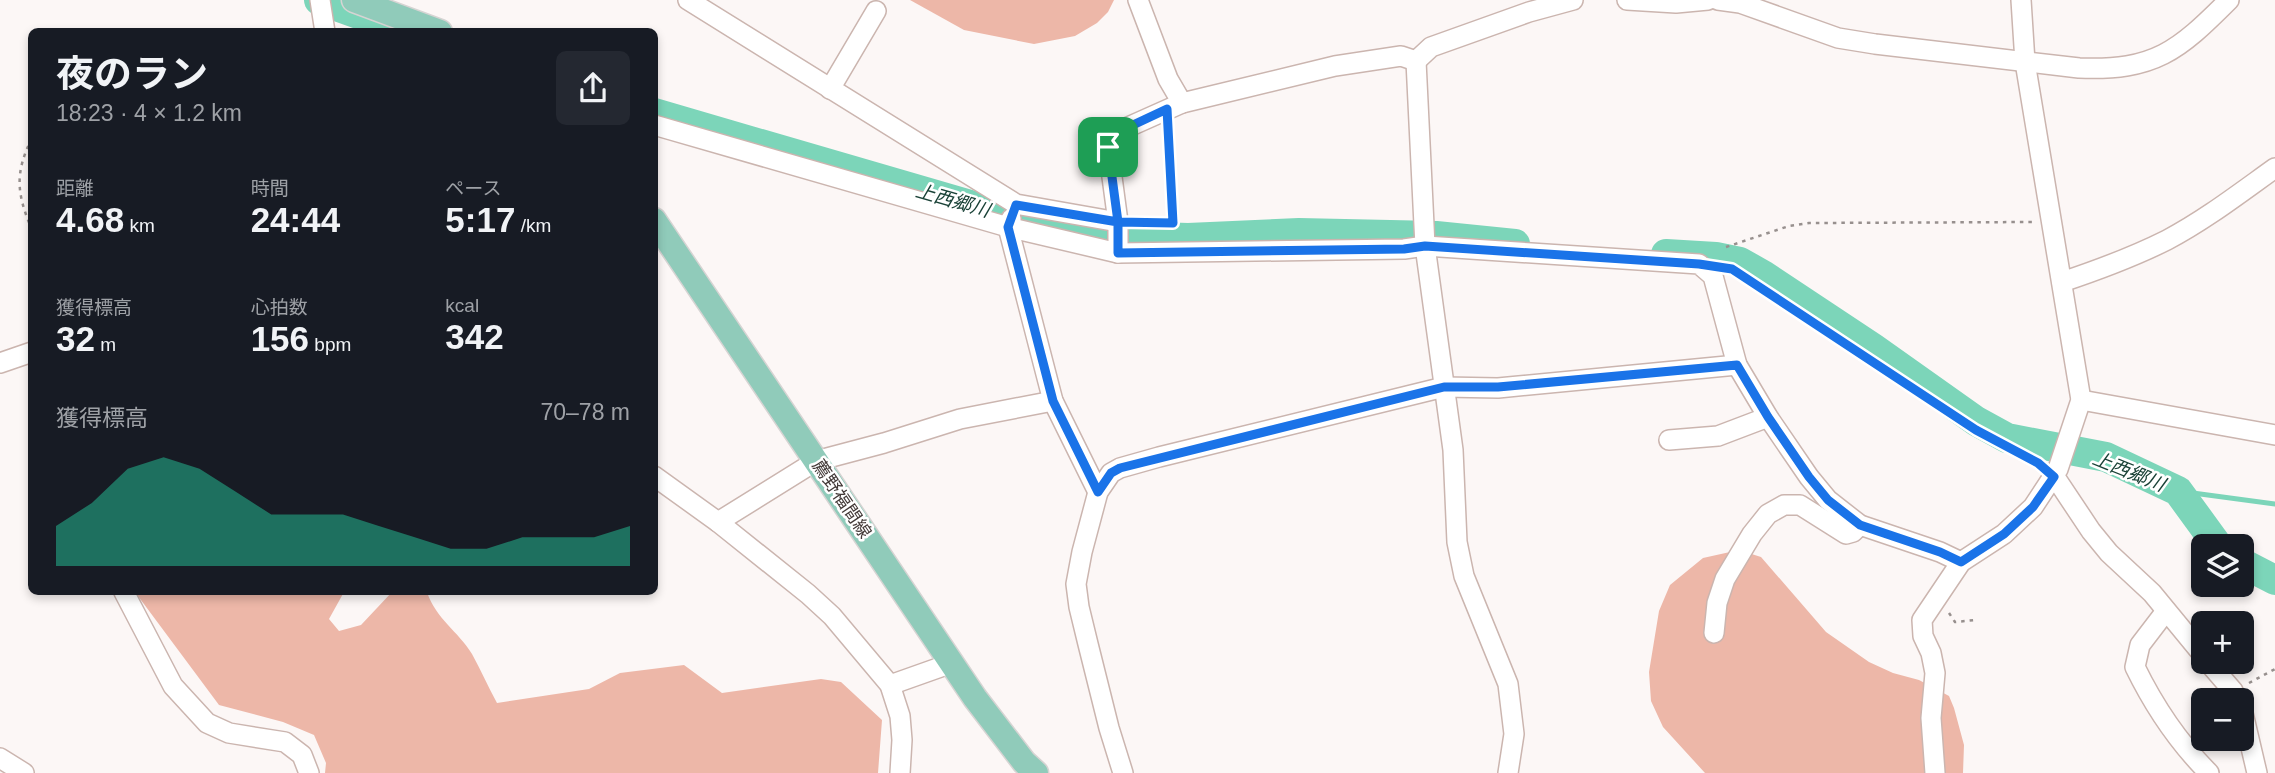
<!DOCTYPE html>
<html lang="ja">
<head>
<meta charset="utf-8">
<style>
  :root { --surface:#171b24; --page:#242831; --text:#f1f3f6; --muted:#9ea1a6; --accent:#219578 }
  body { margin:0; font-family:Helvetica,"Noto Sans JP",sans-serif; background:var(--page); color:var(--text); height:100vh; display:flex; flex-direction:column; font-size:26px; white-space:nowrap }
  * { box-sizing:border-box; margin:0 }
  p { font-size:23px; color:var(--muted) }
  .icon { flex:none; width:38px; height:38px; fill:none; stroke:currentColor; stroke-width:2; stroke-linecap:round; stroke-linejoin:round }
  .map { position:relative; flex:1; overflow:hidden }
  .panel { position:absolute; left:28px; top:28px; width:630px; height:567px; display:flex; flex-direction:column; background:var(--surface); border-radius:10px; box-shadow:0 4px 10px #0003 }
  .panel>* { flex:none }
  .buttons { position:absolute; left:2191px; top:534px; display:grid; gap:14px }
  .buttons a { display:grid; place-items:center; width:63px; height:63px; border-radius:10px; background:var(--surface); box-shadow:0 4px 10px #0003; font-size:35px }
  .pin { position:absolute; display:grid; place-items:center; width:60px; height:60px; color:#fff; margin:-30px; border-radius:14px; box-shadow:0 4px 10px #0006 }
  .round { display:grid; place-items:center; flex:none; width:74px; height:74px; border-radius:10px; background:var(--page) }
  .headline { display:flex; align-items:center; justify-content:space-between; height:119px; padding:0 28px }
  h1 { font-size:38px; font-weight:700; line-height:52px }
  .stats { display:grid; grid-template-columns:repeat(3,1fr); gap:10px; height:119px; padding:7px 28px }
  .stats div { display:grid; align-content:center }
  .stats b { font-size:35px; font-weight:700 }
  .stats small { font-size:19px; font-weight:400 }
  .stats p { font-size:19px }
  .chart { height:196px; padding:14px 28px }
  .chart p { display:flex; justify-content:space-between }
  .chart svg { width:100%; height:126px; margin-top:7px; fill:var(--accent); opacity:.7 }
  .map>svg:first-child { display:block }
</style>
</head>
<body>
<div class="map">
<svg width="2275" height="773" viewBox="0 0 2275 773">
  <rect width="100%" height="100%" fill="#fcf7f6"/>
  <g fill="#edb7a8">
    <polygon points="910,0 1114,0 1108,12 1097,23 1075,36 1034,44 964,30"/>
    <polygon points="1739,550 1761,557 1826,632 1869,662 1893,673 1919,680 1949,696 1954,708 1964,745 1963,773 1705,773 1663,727 1651,701 1649,672 1659,611 1670,585 1703,558"/>
    <path d="M135 592H344L329 619 339 631 361 625 392 592H427C436 619 458 631 472 654 481 670 488 687 497 703L589 689 620 673 684 665 722 693 821 679 841 682 882 720 878 773H325L326 763 314 735 283 722 219 705Z"/>
  </g>
  <g fill="none" stroke-linecap="round" stroke-linejoin="round">
    <polyline stroke="#7cd5b9" stroke-width="5" points="2178,491 2275,504"/>
    <g stroke="#7cd5b9" stroke-width="30">
      <polyline points="319,0 386,24"/>
      <polyline points="654,113 994,212 1045,225 1096,235 1188,238 1299,233 1436,236 1515,244"/>
      <polyline points="1666,254 1716,257 1740,262 1763,275 1873,348 1976,421 2007,438 2106,457 2178,491 2218,546"/>
      <polyline points="2242,563 2275,580"/>
    </g>
    <g stroke="#cbb5af" stroke-width="22">
      <g id="minor">
        <polyline points="320,0 325,32"/>
        <polyline points="688,0 1016,204 1118,222"/>
        <polyline points="1138,0 1168,79 1182,103"/>
        <polyline points="1627,0 1676,3 1708,0"/>
        <path d="M1718 0 1740 3 1838 38 1875 44 2079 68C2155 71 2178 51 2229 0"/>
        <polyline points="1416,61 1425,246 1453,450 1457,542 1464,576 1508,684 1514,734 1508,773"/>
        <polyline points="1416,61 1431,47 1529,12 1573,0"/>
        <polyline points="830,89 876,11"/>
        <polyline points="654,125 1008,227 1118,253 1404,249 1425,246 1699,264 1713,276 1737,365 1768,417 1809,477 1828,500 1860,525 1940,552 1961,562"/>
        <polyline points="1011,219 1008,227 1053,401 1098,492"/>
        <polyline points="1118,253 1118,222 1108,147 1117,132 1182,103 1335,66 1401,56 1416,61"/>
        <path d="M2062 282C2098 270 2133 257 2167 240 2205 220 2240 193 2275 168"/>
        <polyline points="0,363 32,352"/>
        <polyline points="2081,400 2275,435"/>
        <polyline points="1669,440 1718,436 1768,417"/>
        <polyline points="654,476 718,522 808,594 832,616 890,685 900,716 902,740 900,773"/>
        <polyline points="2055,477 2091,531 2109,553 2152,593 2203,655"/>
        <polyline points="718,522 816,461 884,443 960,419 1053,401"/>
        <polyline points="124,592 173,686 207,723 229,733 285,742 302,755 309,773"/>
        <path d="M2166 611 2140 645 2135 667C2154 706 2179 743 2209 773"/>
        <polyline points="1714,633 1717,603 1725,579 1752,534 1768,514 1784,505 1800,505 1846,534 1853,532 1860,525"/>
        <polyline points="2208,662 2233,691 2237,700"/>
        <polyline points="890,685 952,663"/>
        <polyline points="2242,709 2257,773"/>
        <polyline points="0,758 24,773"/>
        <polyline points="1123,773 1109,728 1088,644 1079,607 1076,584 1082,552 1098,492 1111,473 1120,468 1159,457 1444,387 1498,388 1737,365"/>
        <polyline points="1935,773 1931,718 1935,673 1931,653 1923,636 1922,620 1961,562 2004,534 2033,507 2058,469 2081,400 2025,62 2021,0"/>
      </g>
    </g>
    <g stroke="#d6d4d3" stroke-width="27">
      <g id="major">
        <polyline points="354,0 440,32"/>
        <polyline points="654,220 975,698 1024,762 1036,773"/>
      </g>
    </g>
    <g stroke="#97908e" stroke-width="2.5" stroke-dasharray="3.5 5" stroke-linecap="butt">
      <path d="M32 138C14 174 17 194 32 230"/>
      <polyline points="1136,222 1173,223 1168,130"/>
      <polyline points="1726,247 1789,226 1809,223 2032,222"/>
      <polyline points="1728,268 1746,277 1976,430 2041,466"/>
      <polyline points="1949,613 1955,622 1976,620"/>
      <polyline points="2249,683 2275,669"/>
    </g>
    <use href="#minor" stroke="#fff" stroke-width="19"/>
    <use href="#major" stroke="#90cbba" stroke-width="24"/>
  </g>
  <g fill="none" stroke-linecap="round" stroke-linejoin="round">
    <g stroke="#fff" stroke-width="14">
      <polyline id="route" points="1108,147 1118,222 1016,205 1008,227 1053,401 1098,492 1111,473 1120,468 1444,387 1498,387 1737,365 1768,417 1809,477 1828,500 1860,525 1940,552 1961,562 2004,534 2033,507 2054,477 2038,463 1976,430 1732,269 1699,264 1425,246 1404,249 1118,253 1118,222 1173,223 1167,109 1118,132 1108,147"/>
    </g>
    <use href="#route" stroke="#1a73e8" stroke-width="9"/>
  </g>
  <g text-anchor="middle" stroke-width="5" stroke-linejoin="round" paint-order="stroke">
    <g font-size="18" fill="#433a38" stroke="#fff">
      <text transform="translate(842 499) rotate(56)" y="6">薦野福間線</text>
    </g>
    <g font-size="19" font-style="italic" fill="#1a4237" stroke="#fff">
      <text transform="translate(953 200) rotate(16)" y="7">上西郷川</text>
      <text transform="translate(2129 471) rotate(22)" y="7">上西郷川</text>
    </g>
  </g>
</svg>
<div class="buttons">
<a><svg class="icon" aria-label="layers" viewBox="0 0 24 24"><path d="M12 4l9 5-9 5-9-5zM3 14l9 5 9-5"/></svg></a>
<a>+</a>
<a>−</a>
</div>
<div class="pin" style="left:1108px;top:147px;background:#1e9e55"><svg class="icon" aria-label="arrive" viewBox="0 0 24 24"><path d="M6 21V4h12l-3 4 3 4H6"/></svg></div>
<section class="panel">
<div class="headline"><div><h1>夜のラン</h1><p>18:23 · 4 × 1.2 km</p></div><a class="round"><svg class="icon" aria-label="share" viewBox="0 0 24 24"><path d="M12 15V3M7 8l5-5 5 5M5 13v7h14v-7"/></svg></a></div>
<div class="stats">
<div><p>距離</p><b>4.68<small> km</small></b></div>
<div><p>時間</p><b>24:44</b></div>
<div><p>ペース</p><b>5:17<small> /km</small></b></div>
</div>
<div class="stats">
<div><p>獲得標高</p><b>32<small> m</small></b></div>
<div><p>心拍数</p><b>156<small> bpm</small></b></div>
<div><p>kcal</p><b>342</b></div>
</div>
<div class="chart"><p><span>獲得標高</span>70–78 m</p>
<svg viewBox="0 0 160 44" preserveAspectRatio="none"><path d="M0 44V30L10 22L20 10L30 6L40 10L50 18L60 26L70 26L80 26L90 30L100 34L110 38L120 38L130 34L140 34L150 34L160 30V44z"/></svg>
</div>
</section>
</div>
</body>
</html>
